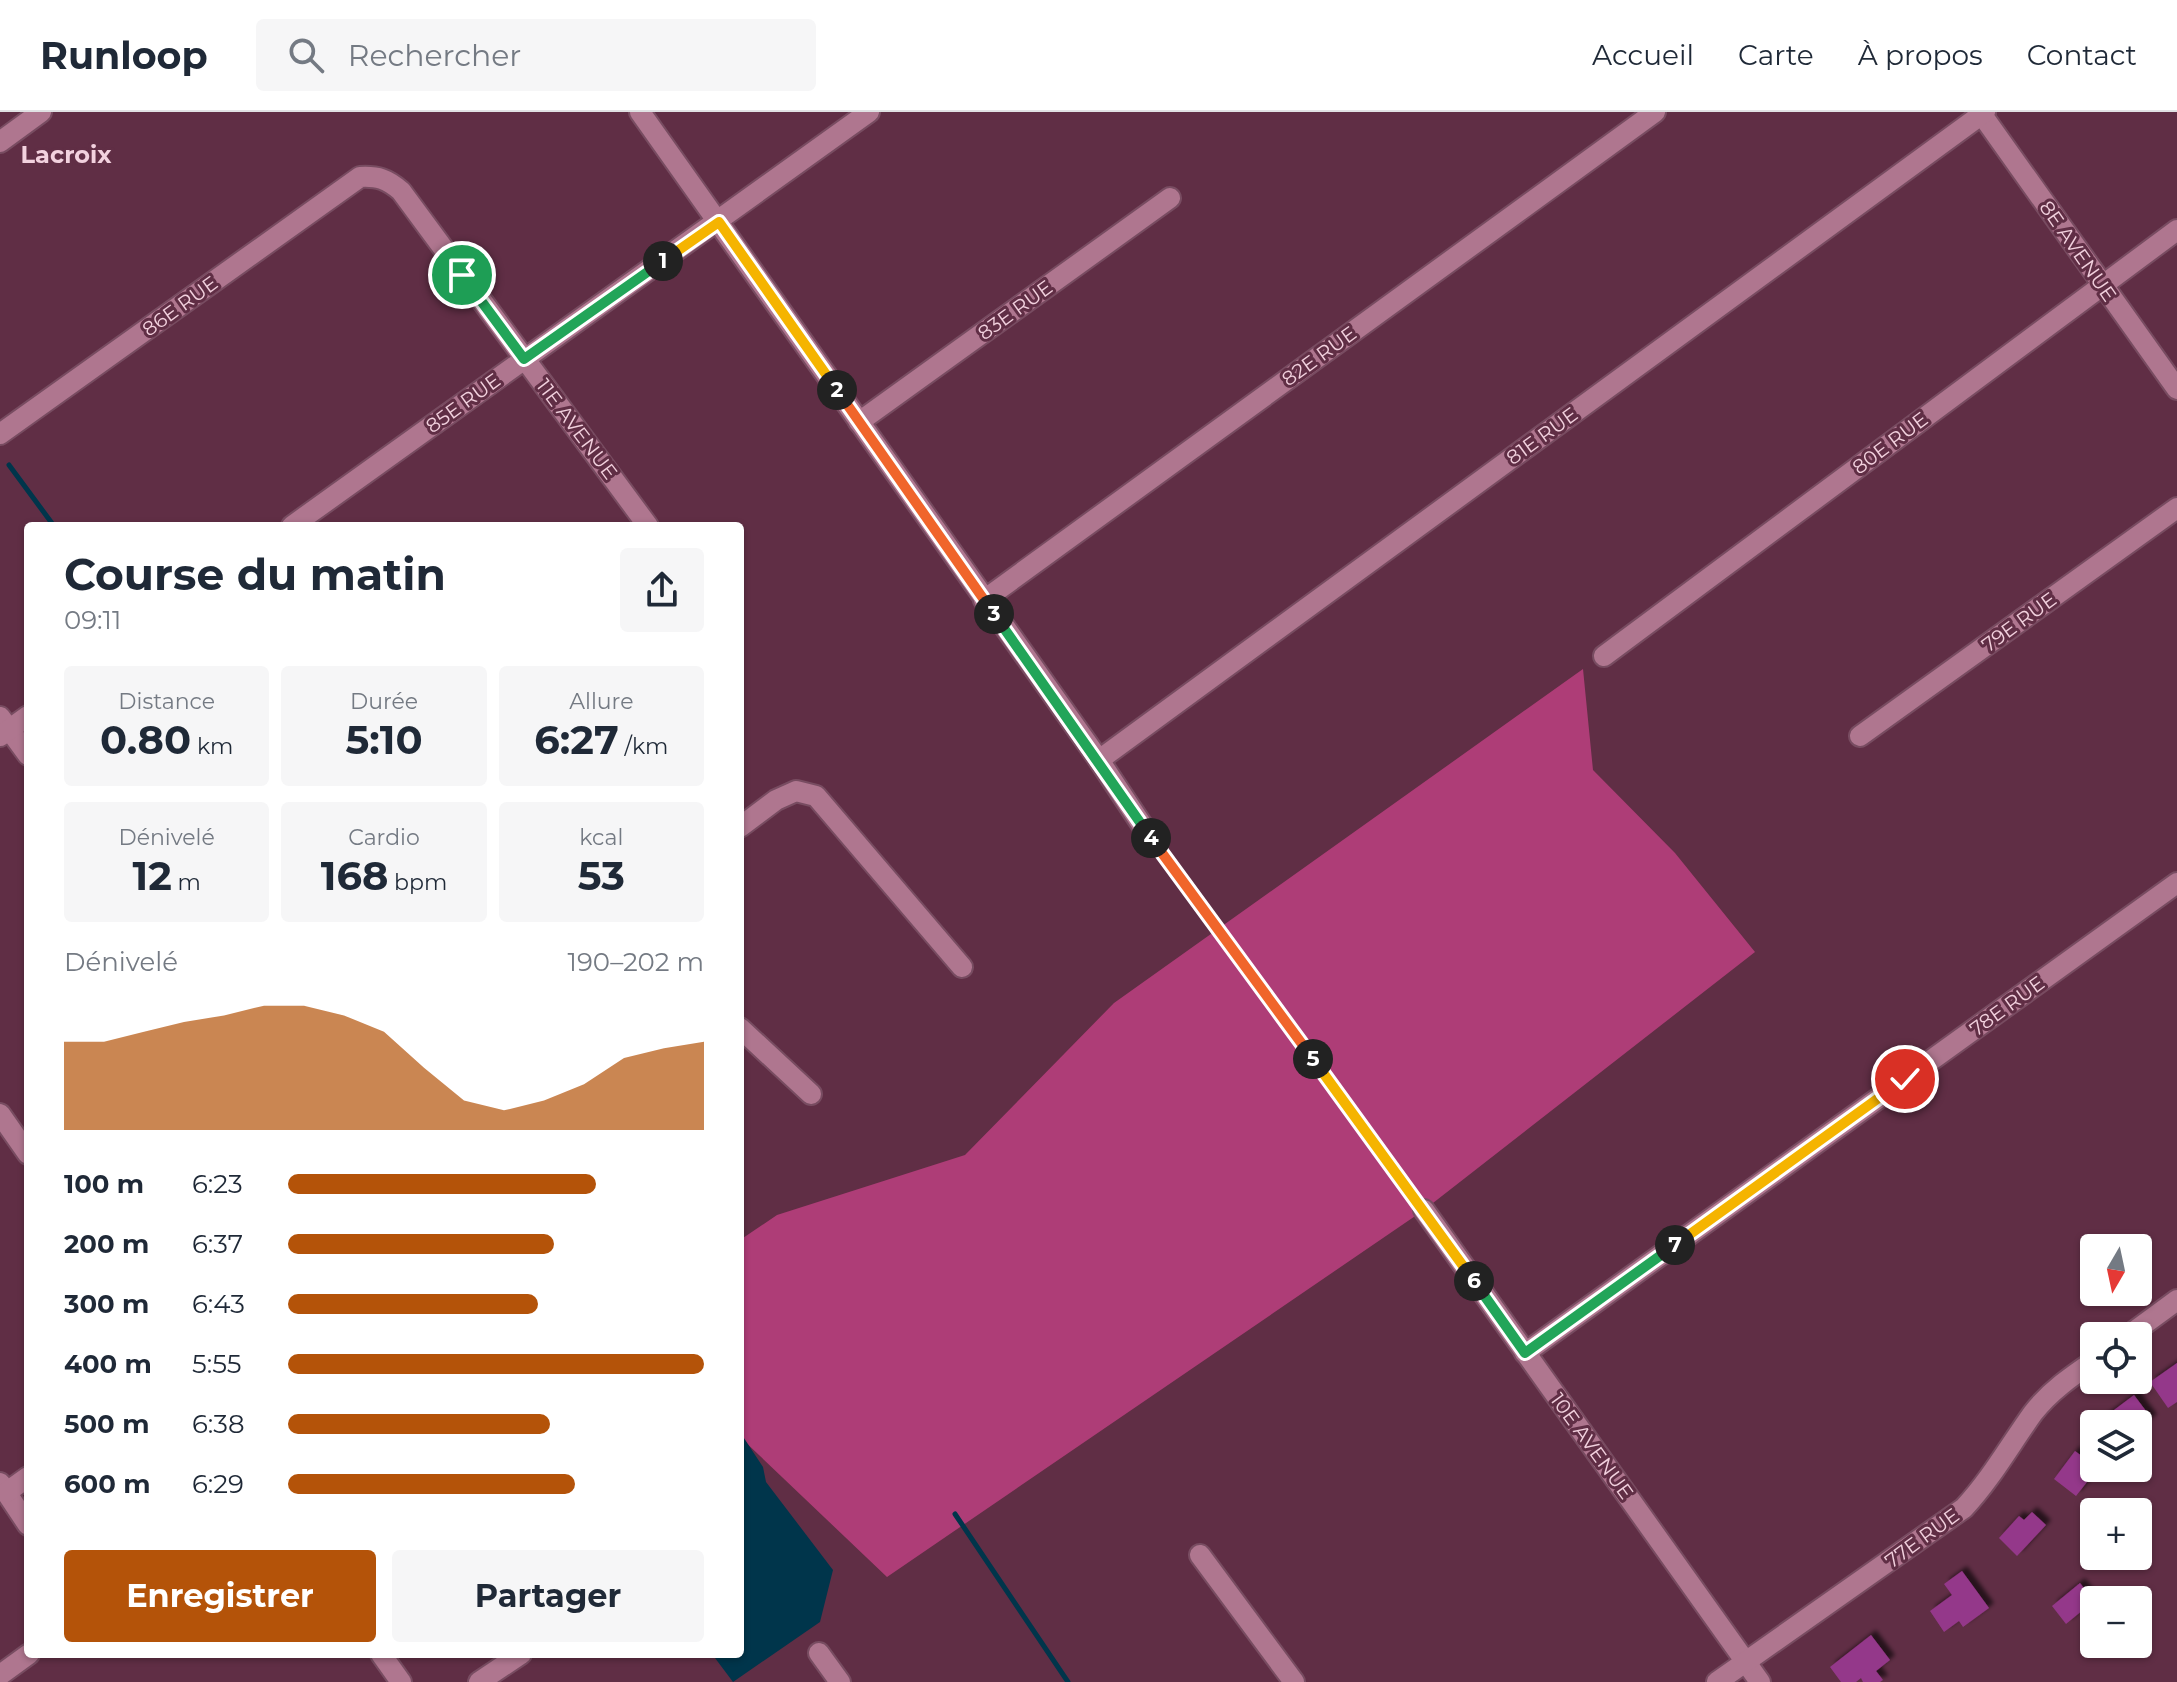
<!DOCTYPE html>
<html lang="fr">
<head>
<meta charset="utf-8">
<style>
  :root { --surface:#fff; --page:#f6f6f7; --text:#1f2937; --muted:#747a83; --line:#e0e1e3; --accent:#b45309 }
  body { margin:0; font-family:Montserrat,sans-serif; background:var(--page); color:var(--text); height:100vh; display:flex; flex-direction:column; font-size:30px; white-space:nowrap }
  * { box-sizing:border-box; margin:0 }
  p { font-size:26px; color:var(--muted) }
  .icon { flex:none; width:44px; height:44px; fill:none; stroke:currentColor; stroke-width:2; stroke-linecap:round; stroke-linejoin:round }
  .map { position:relative; flex:1; overflow:hidden }
  .drawer { position:absolute; left:24px; top:410px; width:720px; height:1136px; display:flex; flex-direction:column; background:var(--surface); border-radius:8px; box-shadow:0 2px 6px #0004 }
  .drawer>* { flex:none }
  .needle { width:52px; rotate:189deg }
  .controls { position:absolute; left:2080px; top:1122px; display:grid; gap:16px }
  .controls a { display:grid; place-items:center; width:72px; height:72px; border-radius:8px; background:var(--surface); box-shadow:0 2px 6px #0004; font-size:40px }
  .pin { position:absolute; display:grid; place-items:center; width:68px; height:68px; color:#fff; margin:-34px; border:4px solid #fff; border-radius:50%; box-shadow:0 2px 8px #0007 }
  .km { position:absolute; width:40px; height:40px; margin:-20px; border-radius:50%; background:#222; color:#fff; font-size:22px; line-height:40px; text-align:center }
  .round { display:grid; place-items:center; flex:none; width:84px; height:84px; border-radius:8px; background:var(--page) }
  .head { display:flex; align-items:center; justify-content:space-between; height:136px; padding:0 40px }
  h1 { font-size:44px; font-weight:700; line-height:60px }
  .figures { display:grid; grid-template-columns:repeat(3,1fr); gap:12px; height:136px; padding:8px 40px }
  .figures div { display:grid; align-content:center; border-radius:8px; background:var(--page); text-align:center }
  .figures b { font-size:40px; font-weight:700 }
  .figures small { font-size:22px; font-weight:400 }
  .figures p { font-size:22px }
  .chart { height:224px; padding:16px 40px }
  .chart p { display:flex; justify-content:space-between }
  .chart svg { width:100%; height:144px; margin-top:8px; fill:var(--accent); opacity:.7 }
  .cta { display:flex; gap:16px; margin-top:auto; padding:16px 40px }
  .cta a { flex:1; height:92px; border-radius:8px; background:var(--accent); color:#fff; font-size:32px; font-weight:700; line-height:92px; text-align:center }
  .cta a+a { background:var(--page); color:var(--text) }
  ul { padding:0 40px; list-style:none; font-size:26px }
  li { display:grid; grid-template-columns:128px 96px 1fr; align-items:center; height:60px }
  li i { height:20px; border-radius:10px; background:var(--accent) }
  header { display:flex; align-items:center; gap:48px; box-sizing:border-box; height:112px; padding:0 40px; background:var(--surface); border-bottom:2px solid var(--line) }
  header strong { font-size:38px }
  nav { display:flex; gap:44px; margin-inline-start:auto; font-size:28px }
  .search { width:560px; height:72px; background:var(--page); display:flex; align-items:center; gap:20px; box-sizing:border-box; padding:0 28px; border-radius:8px; color:var(--muted); font-size:30px }
  .map>svg:first-child { display:block }
</style>
</head>
<body>
<header>
<strong>Runloop</strong>
<div class="search"><svg class="icon" aria-label="search" viewBox="0 0 24 24"><circle cx="10" cy="10" r="6"/><path d="M15 15l6 6"/></svg>Rechercher</div>
<nav><a>Accueil</a><a>Carte</a><a>À propos</a><a>Contact</a></nav>
</header>
<div class="map">
<svg width="2177" height="1570" viewBox="0 0 2177 1570">
  <defs>
    <filter id="shadow"><feDropShadow dx="5" dy="-5" stdDeviation="2" flood-color="#0009"/></filter>
  </defs>
  <rect width="100%" height="100%" fill="#602e45"/>
  <polygon fill="#ae3d77" points="1583,557 1593,658 1675,741 1755,840 1424,1098 887,1465 740,1325 740,1128 777,1103 965,1043 1114,891"/>
  <polygon fill="#00354b" points="740,1320 763,1355 766,1370 833,1458 820,1510 733,1570 712,1542 740,1542"/>
  <g fill="none" stroke-linecap="round" stroke-linejoin="round">
    <g stroke="#00354b" stroke-width="5">
      <polyline points="9,353 54,414"/>
      <polyline points="955,1402 1068,1570"/>
    </g>
  </g>
  <g fill="#94388a" filter="url(#shadow)">
    <polygon points="2177,1251 2177,1290 2168,1296 2150,1270"/>
    <polygon points="2134,1283 2152,1307 2138,1318 2138,1312 2106,1312 2102,1307"/>
    <polygon points="2075,1339 2094,1353 2094,1356 2098,1356 2076,1384 2054,1367"/>
    <polygon points="2032,1400 2046,1413 2017,1444 1999,1426 2019,1404 2024,1408"/>
    <polygon points="1962,1459 1989,1496 1963,1515 1959,1509 1944,1520 1930,1499 1952,1483 1944,1472"/>
    <polygon points="2080,1471 2094,1489 2066,1512 2052,1494"/>
    <polygon points="1871,1523 1890,1548 1876,1559 1883,1568 1880,1570 1863,1570 1861,1566 1856,1570 1841,1570 1830,1555"/>
  </g>
  <g fill="none" stroke-linecap="round" stroke-linejoin="round">
    <g stroke="#784c61" stroke-width="24">
      <g id="minor">
        <polyline points="640,0 1099,648 1150,725"/>
        <polyline points="1980,0 2177,277"/>
        <polyline points="0,30 41,0"/>
        <polyline points="859,310 1170,86"/>
        <path d="M0 322 360 65C378 64 387 67 401 79L648 414"/>
        <polyline points="292,414 869,0"/>
        <polyline points="984,488 1655,0"/>
        <polyline points="1604,544 2177,118"/>
        <polyline points="0,605 28,643"/>
        <polyline points="0,624 28,604"/>
        <polyline points="1860,624 2177,396"/>
        <polyline points="1099,648 1985,0"/>
        <polyline points="740,715 776,688 796,679 816,684 962,855"/>
        <polyline points="740,916 811,982"/>
        <polyline points="0,1002 28,1042"/>
        <polyline points="1424,1098 1760,1570"/>
        <polyline points="2128,1224 2177,1188"/>
        <polyline points="1525,1241 2177,771"/>
        <polyline points="0,1371 28,1413"/>
        <polyline points="7,1380 28,1365"/>
        <polyline points="1200,1443 1294,1570"/>
        <polyline points="819,1541 840,1570"/>
        <polyline points="381,1542 401,1570"/>
        <polyline points="0,1563 29,1542"/>
        <polyline points="479,1570 521,1542"/>
        <path d="M1717 1570 1964 1396C1991 1367 2010 1333 2033 1301 2050 1279 2072 1264 2094 1249"/>
      </g>
    </g>
    <polyline stroke="#976c7f" stroke-width="3" stroke-dasharray="6 6" stroke-linecap="butt" points="1161,740 1412,1082"/>
    <use href="#minor" stroke="#af768f" stroke-width="20"/>
  </g>
  <g fill="none" stroke-linecap="round" stroke-linejoin="round">
    <g stroke="#fff" stroke-width="16">
      <polyline id="split-1" points="462,163 524,247 663,149"/>
    </g>
    <g stroke="#fff" stroke-width="16">
      <polyline id="split-2" points="663,149 719,110 837,278"/>
    </g>
    <g stroke="#fff" stroke-width="16">
      <polyline id="split-3" points="837,278 994,502"/>
    </g>
    <g stroke="#fff" stroke-width="16">
      <polyline id="split-4" points="994,502 1151,726"/>
    </g>
    <g stroke="#fff" stroke-width="16">
      <polyline id="split-5" points="1151,726 1313,947"/>
    </g>
    <g stroke="#fff" stroke-width="16">
      <polyline id="split-6" points="1313,947 1474,1169"/>
    </g>
    <g stroke="#fff" stroke-width="16">
      <polyline id="split-7" points="1474,1169 1525,1241 1675,1133"/>
    </g>
    <g stroke="#fff" stroke-width="16">
      <polyline id="split-8" points="1675,1133 1905,967"/>
    </g>
    <use href="#split-1" stroke="#22a559" stroke-width="10"/>
    <use href="#split-2" stroke="#f5b400" stroke-width="10"/>
    <use href="#split-3" stroke="#f0652b" stroke-width="10"/>
    <use href="#split-4" stroke="#22a559" stroke-width="10"/>
    <use href="#split-5" stroke="#f0652b" stroke-width="10"/>
    <use href="#split-6" stroke="#f5b400" stroke-width="10"/>
    <use href="#split-7" stroke="#22a559" stroke-width="10"/>
    <use href="#split-8" stroke="#f5b400" stroke-width="10"/>
  </g>
  <g text-anchor="middle" stroke-width="6" stroke-linejoin="round" paint-order="stroke">
    <g font-size="20" fill="#f2d1de" stroke="#602e45">
      <text transform="translate(2078 139) rotate(55)" y="7">8E AVENUE</text>
      <text transform="translate(180 194) rotate(-36)" y="7">86E RUE</text>
      <text transform="translate(1015 198) rotate(-36)" y="7">83E RUE</text>
      <text transform="translate(1319 244) rotate(-36)" y="7">82E RUE</text>
      <text transform="translate(463 291) rotate(-36)" y="7">85E RUE</text>
      <text transform="translate(577 317) rotate(53)" y="7">11E AVENUE</text>
      <text transform="translate(1542 324) rotate(-36)" y="7">81E RUE</text>
      <text transform="translate(1890 331) rotate(-37)" y="7">80E RUE</text>
      <text transform="translate(2019 510) rotate(-36)" y="7">79E RUE</text>
      <text transform="translate(2007 894) rotate(-36)" y="7">78E RUE</text>
      <text transform="translate(1592 1334) rotate(54)" y="7">10E AVENUE</text>
      <text transform="translate(1922 1426) rotate(-36)" y="7">77E RUE</text>
    </g>
    <g font-size="24" font-weight="bold" fill="#f2d1de" stroke="#602e45">
      <text x="66" y="51">Lacroix</text>
    </g>
  </g>
</svg>
<div class="controls">
<a><svg class="needle" viewBox="-14 -14 28 28"><path d="M0-13l5 13h-10z" fill="#e53935"/><path d="M0 13l5-13h-10z" fill="#747a83"/></svg></a>
<a><svg class="icon" aria-label="locate" viewBox="0 0 24 24"><circle cx="12" cy="12" r="6"/><path d="M12 2v4M12 18v4M2 12h4M18 12h4"/></svg></a>
<a><svg class="icon" aria-label="layers" viewBox="0 0 24 24"><path d="M12 4l9 5-9 5-9-5zM3 14l9 5 9-5"/></svg></a>
<a>+</a>
<a>−</a>
</div>
<div class="pin" style="left:462px;top:163px;background:#1e9e55"><svg class="icon" aria-label="arrive" viewBox="0 0 24 24"><path d="M6 21V4h12l-3 4 3 4H6"/></svg></div>
<div class="pin" style="left:1905px;top:967px;background:#d93025"><svg class="icon" aria-label="check" viewBox="0 0 24 24"><path d="M5 12l5 5 9-10"/></svg></div>
<b class="km" style="left:663px;top:149px">1</b>
<b class="km" style="left:837px;top:278px">2</b>
<b class="km" style="left:994px;top:502px">3</b>
<b class="km" style="left:1151px;top:726px">4</b>
<b class="km" style="left:1313px;top:947px">5</b>
<b class="km" style="left:1474px;top:1169px">6</b>
<b class="km" style="left:1675px;top:1133px">7</b>
<section class="drawer">
<div class="head"><div><h1>Course du matin</h1><p>09:11</p></div><a class="round"><svg class="icon" aria-label="share" viewBox="0 0 24 24"><path d="M12 15V3M7 8l5-5 5 5M5 13v7h14v-7"/></svg></a></div>
<div class="figures">
<div><p>Distance</p><b>0.80<small> km</small></b></div>
<div><p>Durée</p><b>5:10</b></div>
<div><p>Allure</p><b>6:27<small> /km</small></b></div>
</div>
<div class="figures">
<div><p>Dénivelé</p><b>12<small> m</small></b></div>
<div><p>Cardio</p><b>168<small> bpm</small></b></div>
<div><p>kcal</p><b>53</b></div>
</div>
<div class="chart"><p><span>Dénivelé</span>190–202 m</p>
<svg viewBox="0 0 160 44" preserveAspectRatio="none"><path d="M0 44V17L10 17L20 14L30 11L40 9L50 6L60 6L70 9L80 14L90 25L100 35L110 38L120 35L130 30L140 22L150 19L160 17V44z"/></svg>
</div>
<ul>
<li><b>100 m</b>6:23<i style="width:74%"></i></li>
<li><b>200 m</b>6:37<i style="width:64%"></i></li>
<li><b>300 m</b>6:43<i style="width:60%"></i></li>
<li><b>400 m</b>5:55<i style="width:100%"></i></li>
<li><b>500 m</b>6:38<i style="width:63%"></i></li>
<li><b>600 m</b>6:29<i style="width:69%"></i></li>
</ul>
<div class="cta"><a>Enregistrer</a><a>Partager</a></div>
</section>
</div>
</body>
</html>
